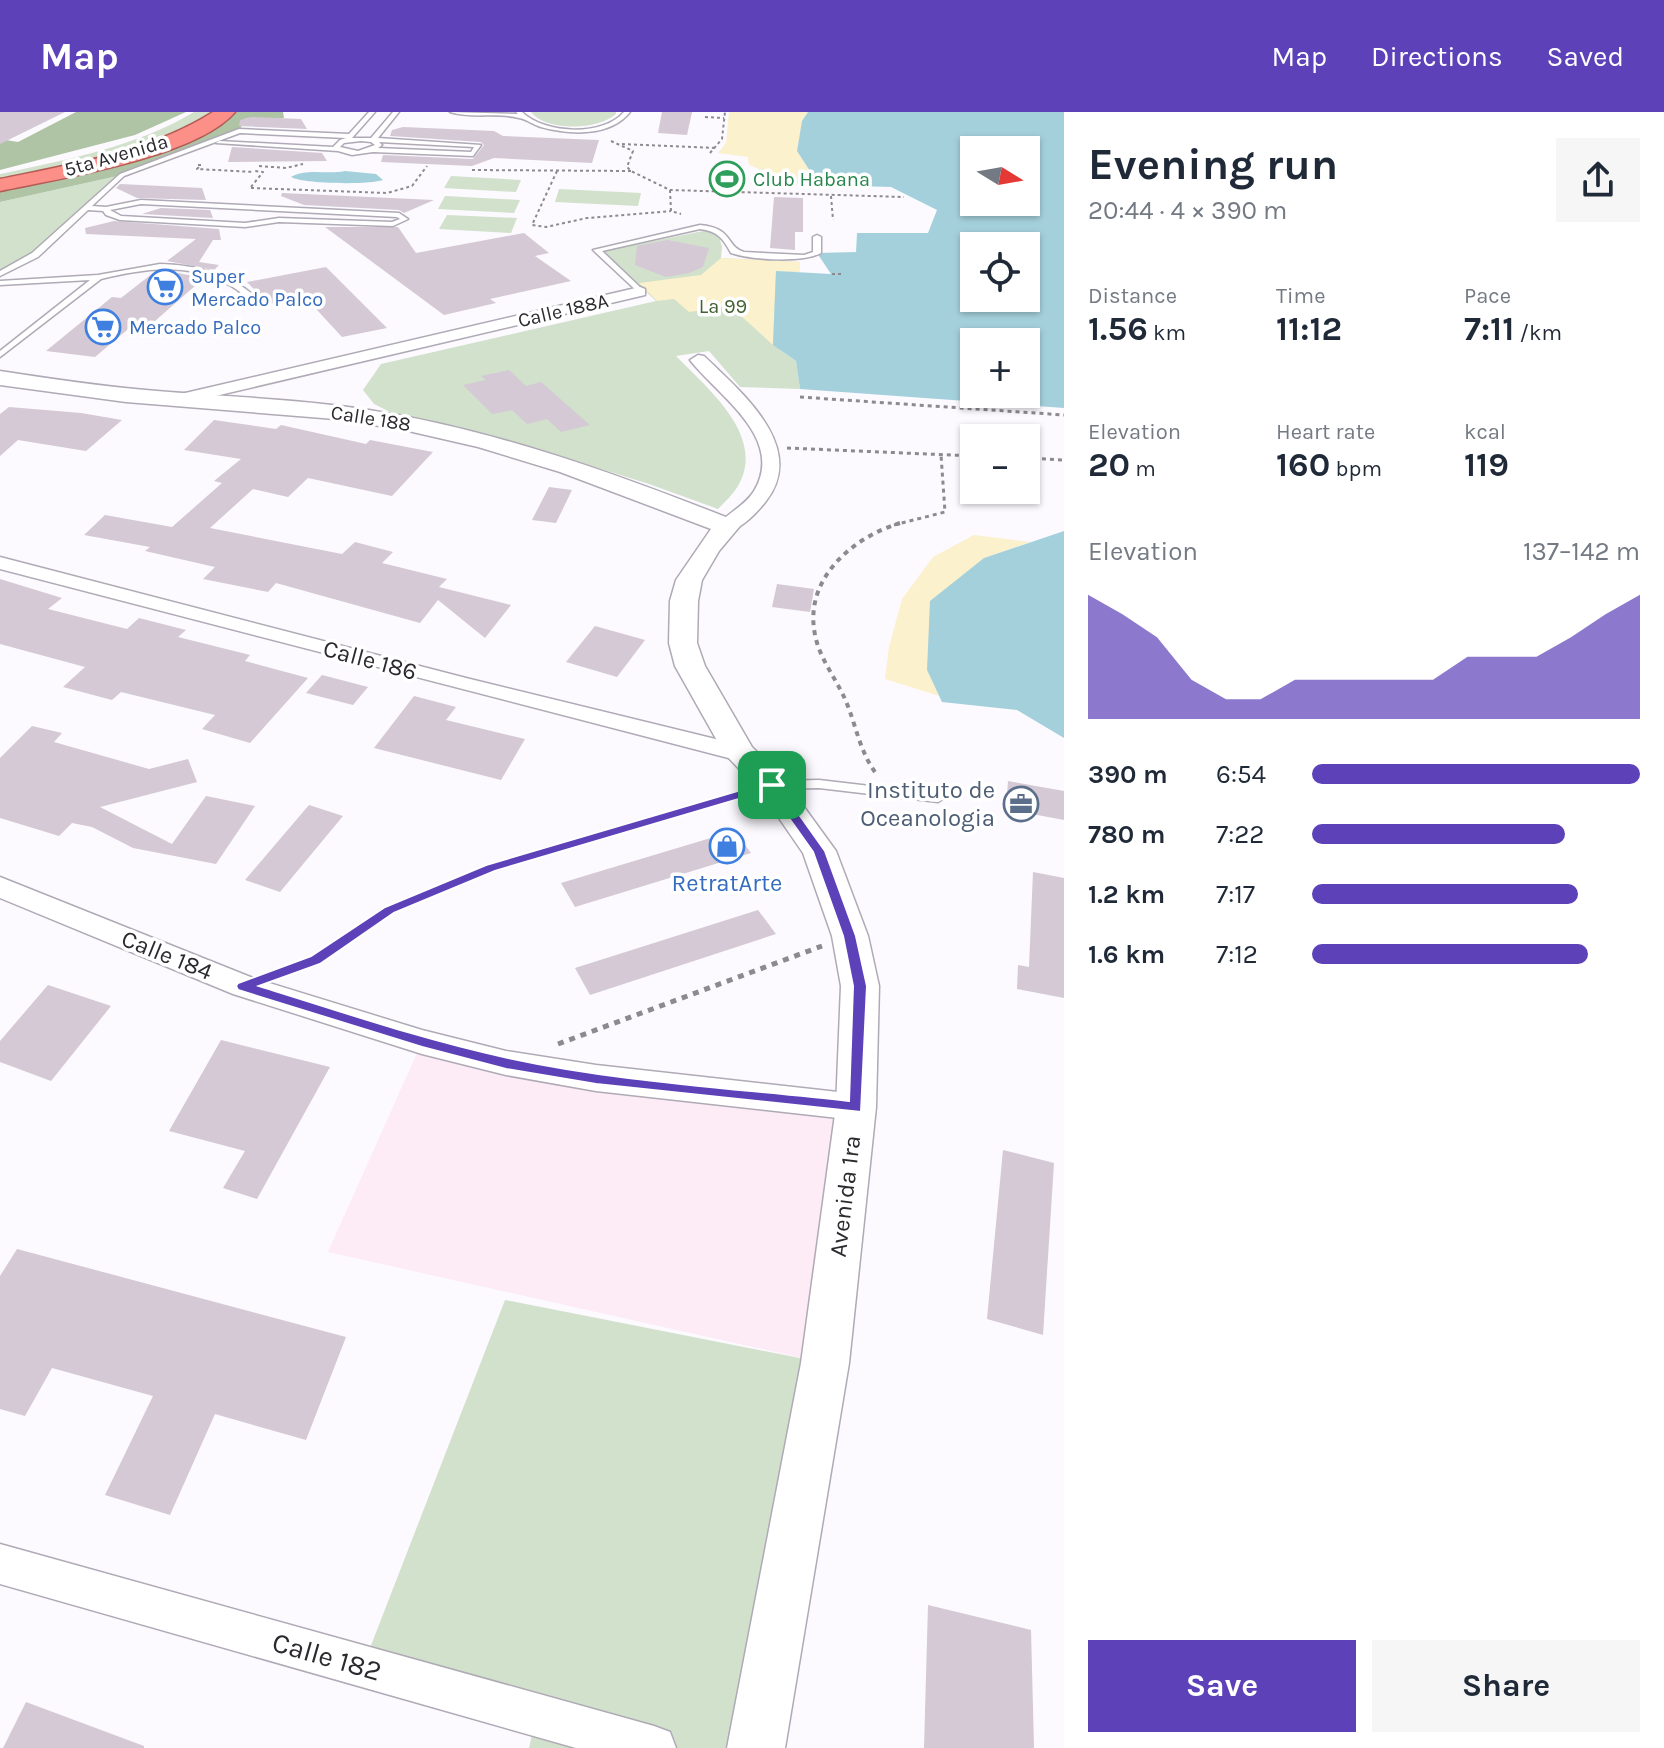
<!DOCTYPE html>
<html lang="en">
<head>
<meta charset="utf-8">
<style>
  :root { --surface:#fff; --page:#f6f6f7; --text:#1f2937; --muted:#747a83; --accent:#5c41b9 }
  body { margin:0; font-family:Karla,sans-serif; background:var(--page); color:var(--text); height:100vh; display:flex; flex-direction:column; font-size:30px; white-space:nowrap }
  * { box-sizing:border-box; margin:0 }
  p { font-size:26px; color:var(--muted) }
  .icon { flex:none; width:44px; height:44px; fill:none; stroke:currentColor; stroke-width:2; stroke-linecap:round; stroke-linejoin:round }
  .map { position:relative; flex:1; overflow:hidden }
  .side { display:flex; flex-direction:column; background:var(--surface); width:600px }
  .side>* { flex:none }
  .needle { width:52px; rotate:101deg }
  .tools { position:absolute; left:960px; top:24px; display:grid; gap:16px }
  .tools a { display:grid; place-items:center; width:80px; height:80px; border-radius:0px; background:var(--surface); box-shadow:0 2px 6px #0004; font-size:40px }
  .pin { position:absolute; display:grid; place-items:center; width:68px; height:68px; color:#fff; margin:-34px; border-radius:16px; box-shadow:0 4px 12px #0006 }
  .round { display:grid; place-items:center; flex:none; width:84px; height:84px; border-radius:0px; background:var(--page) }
  .headline { display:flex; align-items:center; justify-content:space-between; height:136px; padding:0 24px }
  h1 { font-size:44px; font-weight:700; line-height:60px }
  .figures { display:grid; grid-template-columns:repeat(3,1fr); gap:12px; height:136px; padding:8px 24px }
  .figures div { display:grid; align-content:center }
  .figures b { font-size:34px; font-weight:700 }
  .figures small { font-size:22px; font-weight:400 }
  .figures p { font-size:22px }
  .chart { height:224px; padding:16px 24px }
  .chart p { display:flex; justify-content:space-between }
  .chart svg { width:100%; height:144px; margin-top:8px; fill:var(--accent); opacity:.7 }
  .primary-button { display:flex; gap:16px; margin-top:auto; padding:16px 24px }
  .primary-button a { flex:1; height:92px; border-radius:0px; background:var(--accent); color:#fff; font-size:32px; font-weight:700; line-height:92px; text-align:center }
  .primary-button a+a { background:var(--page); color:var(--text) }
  ul { padding:0 24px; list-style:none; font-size:26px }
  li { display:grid; grid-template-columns:128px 96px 1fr; align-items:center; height:60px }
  li i { height:20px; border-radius:10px; background:var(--accent) }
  header { display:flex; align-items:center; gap:48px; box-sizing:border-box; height:112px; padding:0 40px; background:var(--accent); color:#fff }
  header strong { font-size:38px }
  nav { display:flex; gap:44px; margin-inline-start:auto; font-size:28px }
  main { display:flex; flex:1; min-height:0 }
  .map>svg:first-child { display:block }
</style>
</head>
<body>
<header>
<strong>Map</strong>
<nav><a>Map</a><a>Directions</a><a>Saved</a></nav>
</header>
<main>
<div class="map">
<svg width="1064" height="1636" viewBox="0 0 1064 1636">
  <rect width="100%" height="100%" fill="#fcf9ff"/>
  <polygon fill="#fdebf5" points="422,930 856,995 825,1251 328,1140"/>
  <g fill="#d2e1cb">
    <path d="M194 0H216L145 33 0 71V62C65 48 136 35 194 0Z"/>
    <path d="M531 0H616V2C599 18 546 20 531 0Z"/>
    <polygon points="122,63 35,143 0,162 0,90"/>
    <polygon points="451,64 521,68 516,80 444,76"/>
    <polygon points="559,77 641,81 638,94 555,90"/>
    <polygon points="445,84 520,88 514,101 438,97"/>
    <polygon points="447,103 517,106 511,121 439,117"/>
    <path d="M708 118 718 120 722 135 721 146 800 150V160L776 159 780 238 796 249 800 277 740 275 709 239 676 244C707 276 767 324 738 374 733 382 725 390 718 397L649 372 505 327 404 307 374 292 363 278 381 252 656 189 603 139Z"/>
    <polygon points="505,1188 825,1251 756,1636 529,1636 536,1605 363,1554"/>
  </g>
  <g fill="#afc4a4">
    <polygon points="76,0 186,0 135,23 0,58 0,27 18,30"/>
    <polygon points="226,0 283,0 284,6 246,6 239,19 122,63 0,90 0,73 160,32"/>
  </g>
  <g fill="#fbf1cc">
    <polygon points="729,0 808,0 802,10 797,39 819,73 782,72 765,59 749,53 748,45 718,41 726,31"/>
    <polygon points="721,146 800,150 800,160 776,159 773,233 730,194 689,200 674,187 657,189 639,171 701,163"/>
    <polygon points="974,423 1031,430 984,446 927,557 939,584 885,567 889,535 902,487 933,445"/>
  </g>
  <g fill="#a4d0dc" fill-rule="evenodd">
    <path d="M808 0H1064V296L800 277 796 249 773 233 776 159 831 162 817 141 856 140 857 121H928L937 98 891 75 819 73 797 39 802 9ZM974 38H1026V90H974ZM974 134H1026V186H974ZM974 230H1026V282H974Z"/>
    <path d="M345 59 376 62 383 68C369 73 303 72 291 65 307 56 327 63 345 59Z"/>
    <polygon points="1064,419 1064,626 1017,598 942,590 927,558 930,489 984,446"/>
  </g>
  <g fill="#d4c9d5">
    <polygon points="0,0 65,0 0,32"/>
    <polygon points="662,0 692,0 687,23 658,21"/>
    <polygon points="251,5 301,7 307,17 239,14 240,8"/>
    <polygon points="403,15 494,19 503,24 599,28 592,51 494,46 472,54 381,50 383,43 473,47 484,33 481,30 390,24 392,18"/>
    <polygon points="232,35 322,41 327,49 228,50"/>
    <polygon points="120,72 202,76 206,88 137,86 116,76"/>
    <polygon points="282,81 434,88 404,101 399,98 304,93 281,84"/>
    <polygon points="774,85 803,86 803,120 795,120 795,138 770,136"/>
    <polygon points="161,96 210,98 213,106 142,102"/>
    <polygon points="114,109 219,117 221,128 213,128 199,150 219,153 214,158 167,149 196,127 86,122 85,116"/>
    <polygon points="325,115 398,115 416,141 524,121 549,141 535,144 571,169 490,187 496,191 444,203"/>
    <polygon points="667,128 709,136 703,155 689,161 666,165 635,153 637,134"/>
    <polygon points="326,155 387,216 342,225 305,185 268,192 247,170"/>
    <polygon points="153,161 178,161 204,166 147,216 140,207 95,245 46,239 112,185 121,186"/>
    <polygon points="509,258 526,274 541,270 590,313 561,320 547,307 527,312 512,298 492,302 463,273 486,268 481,264"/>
    <polygon points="9,295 81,301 122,308 86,339 18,328 0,344 0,302"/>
    <polygon points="214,308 276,317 281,313 366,332 370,328 433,340 392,384 308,366 288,385 253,377 210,416 342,442 355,430 393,440 382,451 447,467 439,475 511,493 485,526 438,488 420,511 276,471 268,480 203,467 215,455 145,439 150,435 84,423 105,403 172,415 222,371 214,369 241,347 184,338"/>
    <polygon points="549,375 572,378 556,411 532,408"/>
    <polygon points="0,467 62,486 48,497 127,517 139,506 186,518 178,525 250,543 245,549 308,566 250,631 202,617 215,603 121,580 112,588 63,575 85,555 0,532"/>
    <polygon points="777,472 814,477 810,500 772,495"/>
    <polygon points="595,514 645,528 617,565 566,550"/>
    <polygon points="322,563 368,575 353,593 306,581"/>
    <polygon points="414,584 456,595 446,608 525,627 501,668 374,636"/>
    <polygon points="32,614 62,621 54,630 149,657 188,647 197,670 100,695 172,732 206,684 255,694 216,752 133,736 92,715 72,711 59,724 0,706 0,646"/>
    <polygon points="1008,669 1064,679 1064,708 1006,697"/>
    <polygon points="309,693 343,704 280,780 245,768"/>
    <polygon points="734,719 751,741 575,795 561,771"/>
    <polygon points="1033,760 1064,766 1064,886 1017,877 1018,853 1029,855"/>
    <polygon points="758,798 776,822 590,883 575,856"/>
    <polygon points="48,873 111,894 51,969 0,950 0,929"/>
    <polygon points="221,928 330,955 257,1087 223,1076 245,1039 169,1019"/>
    <polygon points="1003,1038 1054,1051 1043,1223 987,1207"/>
    <polygon points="17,1137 346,1225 306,1328 215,1302 170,1403 105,1383 153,1284 52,1256 25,1304 0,1297 0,1164"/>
    <polygon points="928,1493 1031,1518 1034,1636 924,1636"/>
    <polygon points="26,1590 144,1634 144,1636 3,1636"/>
  </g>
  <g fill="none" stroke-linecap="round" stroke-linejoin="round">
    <g stroke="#afaab6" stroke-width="3">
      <g id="service">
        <path d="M369 0H375L352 26H371L393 0H399L378 26 481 33 473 44 373 40 352 43 338 39 216 31 219 29 333 35 340 28 346 26 240 21 124 64 92 94 106 95 141 88 399 101 408 107 393 114 279 110 245 115 120 108 106 103 103 99 88 98 38 145 0 164V159L32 141 120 62 239 17 349 22ZM361 29 371 30 375 33 358 39 340 35 344 31ZM379 30 474 35 471 40 378 36 382 33ZM141 92 397 105 400 107 392 110 279 106 245 111 121 104 110 98Z"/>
        <path d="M450 0 518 2 516 0H522C544 22 603 25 624 0H630C610 25 570 23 541 15 534 13 526 7 519 6 497 0 471 7 450 0Z"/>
        <path d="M700 113C734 116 725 134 744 140L804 143 813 140V125L817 123 821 125V141C802 151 752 148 731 141 723 126 717 119 700 117L602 139 643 178V182H640L593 138Z"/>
        <path d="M160 152C196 153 229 161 257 186L247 188C242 180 232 174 223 170 184 150 142 157 101 167L0 245V239L90 168 0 173V169L98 163Z"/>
        <polygon points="819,668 938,682 944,686 938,690 819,676 772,677 766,673 772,669"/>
      </g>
    </g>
    <g stroke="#afaab6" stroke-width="3">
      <g id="minor">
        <polygon points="640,175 645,177 645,183 181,292 172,287 181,282"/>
        <path d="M698 243 704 244C741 280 808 335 766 389 757 401 742 416 727 420L717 414C727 401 745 394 754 379 786 326 718 284 690 248Z"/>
        <polygon points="0,445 466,566 740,633 749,635 752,641 749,647 740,649 0,457"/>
        <polygon points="0,765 253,866 422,918 506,939 596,953 856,982 867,986 872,995 867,1004 856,1008 596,979 506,963 422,942 233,882 0,786"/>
        <polygon points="0,1432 654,1614 670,1620 676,1636 576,1636 0,1472"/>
      </g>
    </g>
    <g stroke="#afaab6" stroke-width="3">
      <path id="tertiary" d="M0 259C52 267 104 275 157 279 228 285 299 287 369 298 496 318 617 362 736 409L740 414 719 439 702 468 698 489 697 531 705 554 752 635 783 666 836 739 868 824 879 874 876 995 849 1251 785 1636H727L801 1251 836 995 841 874 832 824 803 741 761 680 724 641 675 554 669 531 670 489 676 468 711 417 560 360 478 335 404 318 335 307 126 290 0 273Z"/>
    </g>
    <g stroke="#b45b56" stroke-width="3">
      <path id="trunk" d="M213 0H235C197 45 58 67 0 79V67C73 52 150 40 213 0Z"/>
    </g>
    <g stroke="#8d8a8f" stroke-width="2" stroke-dasharray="3 3" stroke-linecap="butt">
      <polyline points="705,5 724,6"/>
      <polyline points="611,29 633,39 627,55 631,59 670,78 904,85"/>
      <polyline points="622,32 716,36"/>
      <polyline points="710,41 722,27 725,0"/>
      <polyline points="198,53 201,53 197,57 254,60"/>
      <polyline points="259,54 286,56 303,52"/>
      <polyline points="472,58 631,59"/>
      <polyline points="557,59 532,113 546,115 587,106 671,99"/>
      <polyline points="251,75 263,60 255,59"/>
      <polyline points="251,76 387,81 412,74 427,54"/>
      <polyline points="670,78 671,99 681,102"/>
      <polyline points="831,84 833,108"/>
      <polyline points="832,162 842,162"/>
    </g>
    <g stroke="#8d8a8f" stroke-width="3" stroke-dasharray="4 4" stroke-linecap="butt">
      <polyline points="800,285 1064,303"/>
      <polyline points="787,336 974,344"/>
      <polyline points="1026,346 1064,348"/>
      <polyline points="894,413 945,400 941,343"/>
    </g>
    <g stroke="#8d8a8f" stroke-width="4" stroke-dasharray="5 5" stroke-linecap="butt">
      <path d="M875 660C859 638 856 612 845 587 836 567 821 548 816 527 801 469 851 426 900 411"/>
      <polyline points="622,718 743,682"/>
    </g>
    <g stroke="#8d8a8f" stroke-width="5" stroke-dasharray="6 6" stroke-linecap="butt">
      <polyline points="282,860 316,848 390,798 491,756 629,716"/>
      <polyline points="558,932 822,834"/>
    </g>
    <use href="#service" fill="#fff" fill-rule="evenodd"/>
    <use href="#minor" fill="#fff" fill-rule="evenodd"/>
    <use href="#tertiary" fill="#fff" fill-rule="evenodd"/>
    <use href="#trunk" fill="#fc9088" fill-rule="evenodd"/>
  </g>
  <path fill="#5c41b9" stroke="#fff" stroke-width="2" fill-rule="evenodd" d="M768 670H776L825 739 856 824 867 874 861 1000 596 972 506 957 422 935 238 878 236 874 238 871 311 844 385 795 486 753ZM769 678 813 740 843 824 853 874 849 989C735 976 617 970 504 945 421 927 340 899 259 874L320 852 394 801 495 759Z"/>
  <defs>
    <g id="stadium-ring" transform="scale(1.8)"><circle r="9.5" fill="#fff" stroke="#2e9e5b" stroke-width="1.5"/><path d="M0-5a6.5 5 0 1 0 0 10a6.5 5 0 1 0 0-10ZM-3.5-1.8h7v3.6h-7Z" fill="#2e9e5b"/></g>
    <g id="supermarket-ring" transform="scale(1.8)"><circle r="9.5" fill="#fff" stroke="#3f7fe0" stroke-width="1.5"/><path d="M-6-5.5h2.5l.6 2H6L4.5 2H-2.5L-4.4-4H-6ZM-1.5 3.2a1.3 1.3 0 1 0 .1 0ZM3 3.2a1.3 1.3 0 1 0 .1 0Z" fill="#3f7fe0"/></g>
    <g id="office-ring" transform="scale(1.8)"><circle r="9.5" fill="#fff" stroke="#5c6f8a" stroke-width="1.5"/><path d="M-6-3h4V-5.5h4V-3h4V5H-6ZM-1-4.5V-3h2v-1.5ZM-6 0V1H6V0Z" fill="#5c6f8a"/></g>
    <g id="shop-ring" transform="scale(1.8)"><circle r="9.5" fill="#fff" stroke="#3f7fe0" stroke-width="1.5"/><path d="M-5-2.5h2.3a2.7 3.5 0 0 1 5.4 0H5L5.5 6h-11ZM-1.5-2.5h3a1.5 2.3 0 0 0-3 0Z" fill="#3f7fe0"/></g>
  </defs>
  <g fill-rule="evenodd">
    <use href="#stadium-ring" x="727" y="67"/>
    <use href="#supermarket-ring" x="165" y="175"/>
    <use href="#supermarket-ring" x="103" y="215"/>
    <use href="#office-ring" x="1021" y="692"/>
    <use href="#shop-ring" x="727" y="734"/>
  </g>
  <g text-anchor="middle" stroke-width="7" stroke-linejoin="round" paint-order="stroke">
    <g font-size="20" fill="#2d2a2f" stroke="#fff">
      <text transform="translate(116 43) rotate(-16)" y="7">5ta Avenida</text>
      <text transform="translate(563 198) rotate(-13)" y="7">Calle 188A</text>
      <text transform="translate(371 306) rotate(9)" y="7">Calle 188</text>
    </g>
    <g font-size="20" fill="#27864d" stroke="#fff" text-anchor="start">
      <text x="753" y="74">Club Habana</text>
    </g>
    <g font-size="20" fill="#366cbe" stroke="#fff" text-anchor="start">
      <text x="191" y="171">Super<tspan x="191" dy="23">Mercado Palco</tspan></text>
      <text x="129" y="222">Mercado Palco</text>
    </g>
    <g font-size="20" fill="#436132" stroke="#fff">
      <text x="723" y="201">La 99</text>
    </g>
    <g font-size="24" fill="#2d2a2f" stroke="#fff">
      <text transform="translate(370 548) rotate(15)" y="8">Calle 186</text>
      <text transform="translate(167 843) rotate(22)" y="8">Calle 184</text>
      <text transform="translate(845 1084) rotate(-83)" y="8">Avenida 1ra</text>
    </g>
    <g font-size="24" fill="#4e5e75" stroke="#fff" text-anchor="end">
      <text x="995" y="686">Instituto de<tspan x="995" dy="28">Oceanologia</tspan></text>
    </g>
    <g font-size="24" fill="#366cbe" stroke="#fff">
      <text x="727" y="779">RetratArte</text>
    </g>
    <g font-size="28" fill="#2d2a2f" stroke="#fff">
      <text transform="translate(327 1544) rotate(16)" y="10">Calle 182</text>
    </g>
  </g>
</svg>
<div class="tools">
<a><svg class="needle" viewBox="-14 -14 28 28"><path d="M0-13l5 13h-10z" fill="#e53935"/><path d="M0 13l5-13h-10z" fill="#747a83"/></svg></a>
<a><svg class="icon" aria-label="locate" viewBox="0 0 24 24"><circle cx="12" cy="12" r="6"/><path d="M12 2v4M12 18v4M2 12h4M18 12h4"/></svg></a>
<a>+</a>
<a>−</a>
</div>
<div class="pin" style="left:772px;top:673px;background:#1e9e55"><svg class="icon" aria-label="arrive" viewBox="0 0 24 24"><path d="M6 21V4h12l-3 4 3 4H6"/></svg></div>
</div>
<section class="side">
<div class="headline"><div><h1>Evening run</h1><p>20:44 · 4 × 390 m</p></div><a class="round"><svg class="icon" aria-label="share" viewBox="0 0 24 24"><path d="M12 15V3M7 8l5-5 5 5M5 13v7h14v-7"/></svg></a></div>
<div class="figures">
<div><p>Distance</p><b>1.56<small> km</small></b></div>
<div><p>Time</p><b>11:12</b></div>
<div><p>Pace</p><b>7:11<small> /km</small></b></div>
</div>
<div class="figures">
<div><p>Elevation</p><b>20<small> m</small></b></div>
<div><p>Heart rate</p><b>160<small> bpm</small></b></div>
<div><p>kcal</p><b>119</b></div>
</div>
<div class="chart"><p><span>Elevation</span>137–142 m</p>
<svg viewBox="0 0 160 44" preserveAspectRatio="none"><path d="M0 44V6L10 12L20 19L30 32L40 38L50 38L60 32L70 32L80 32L90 32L100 32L110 25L120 25L130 25L140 19L150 12L160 6V44z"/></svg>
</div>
<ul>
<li><b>390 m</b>6:54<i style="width:100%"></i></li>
<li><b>780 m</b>7:22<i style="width:77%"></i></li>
<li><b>1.2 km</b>7:17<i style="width:81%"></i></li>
<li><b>1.6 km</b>7:12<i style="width:84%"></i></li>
</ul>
<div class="primary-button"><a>Save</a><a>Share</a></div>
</section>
</main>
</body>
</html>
